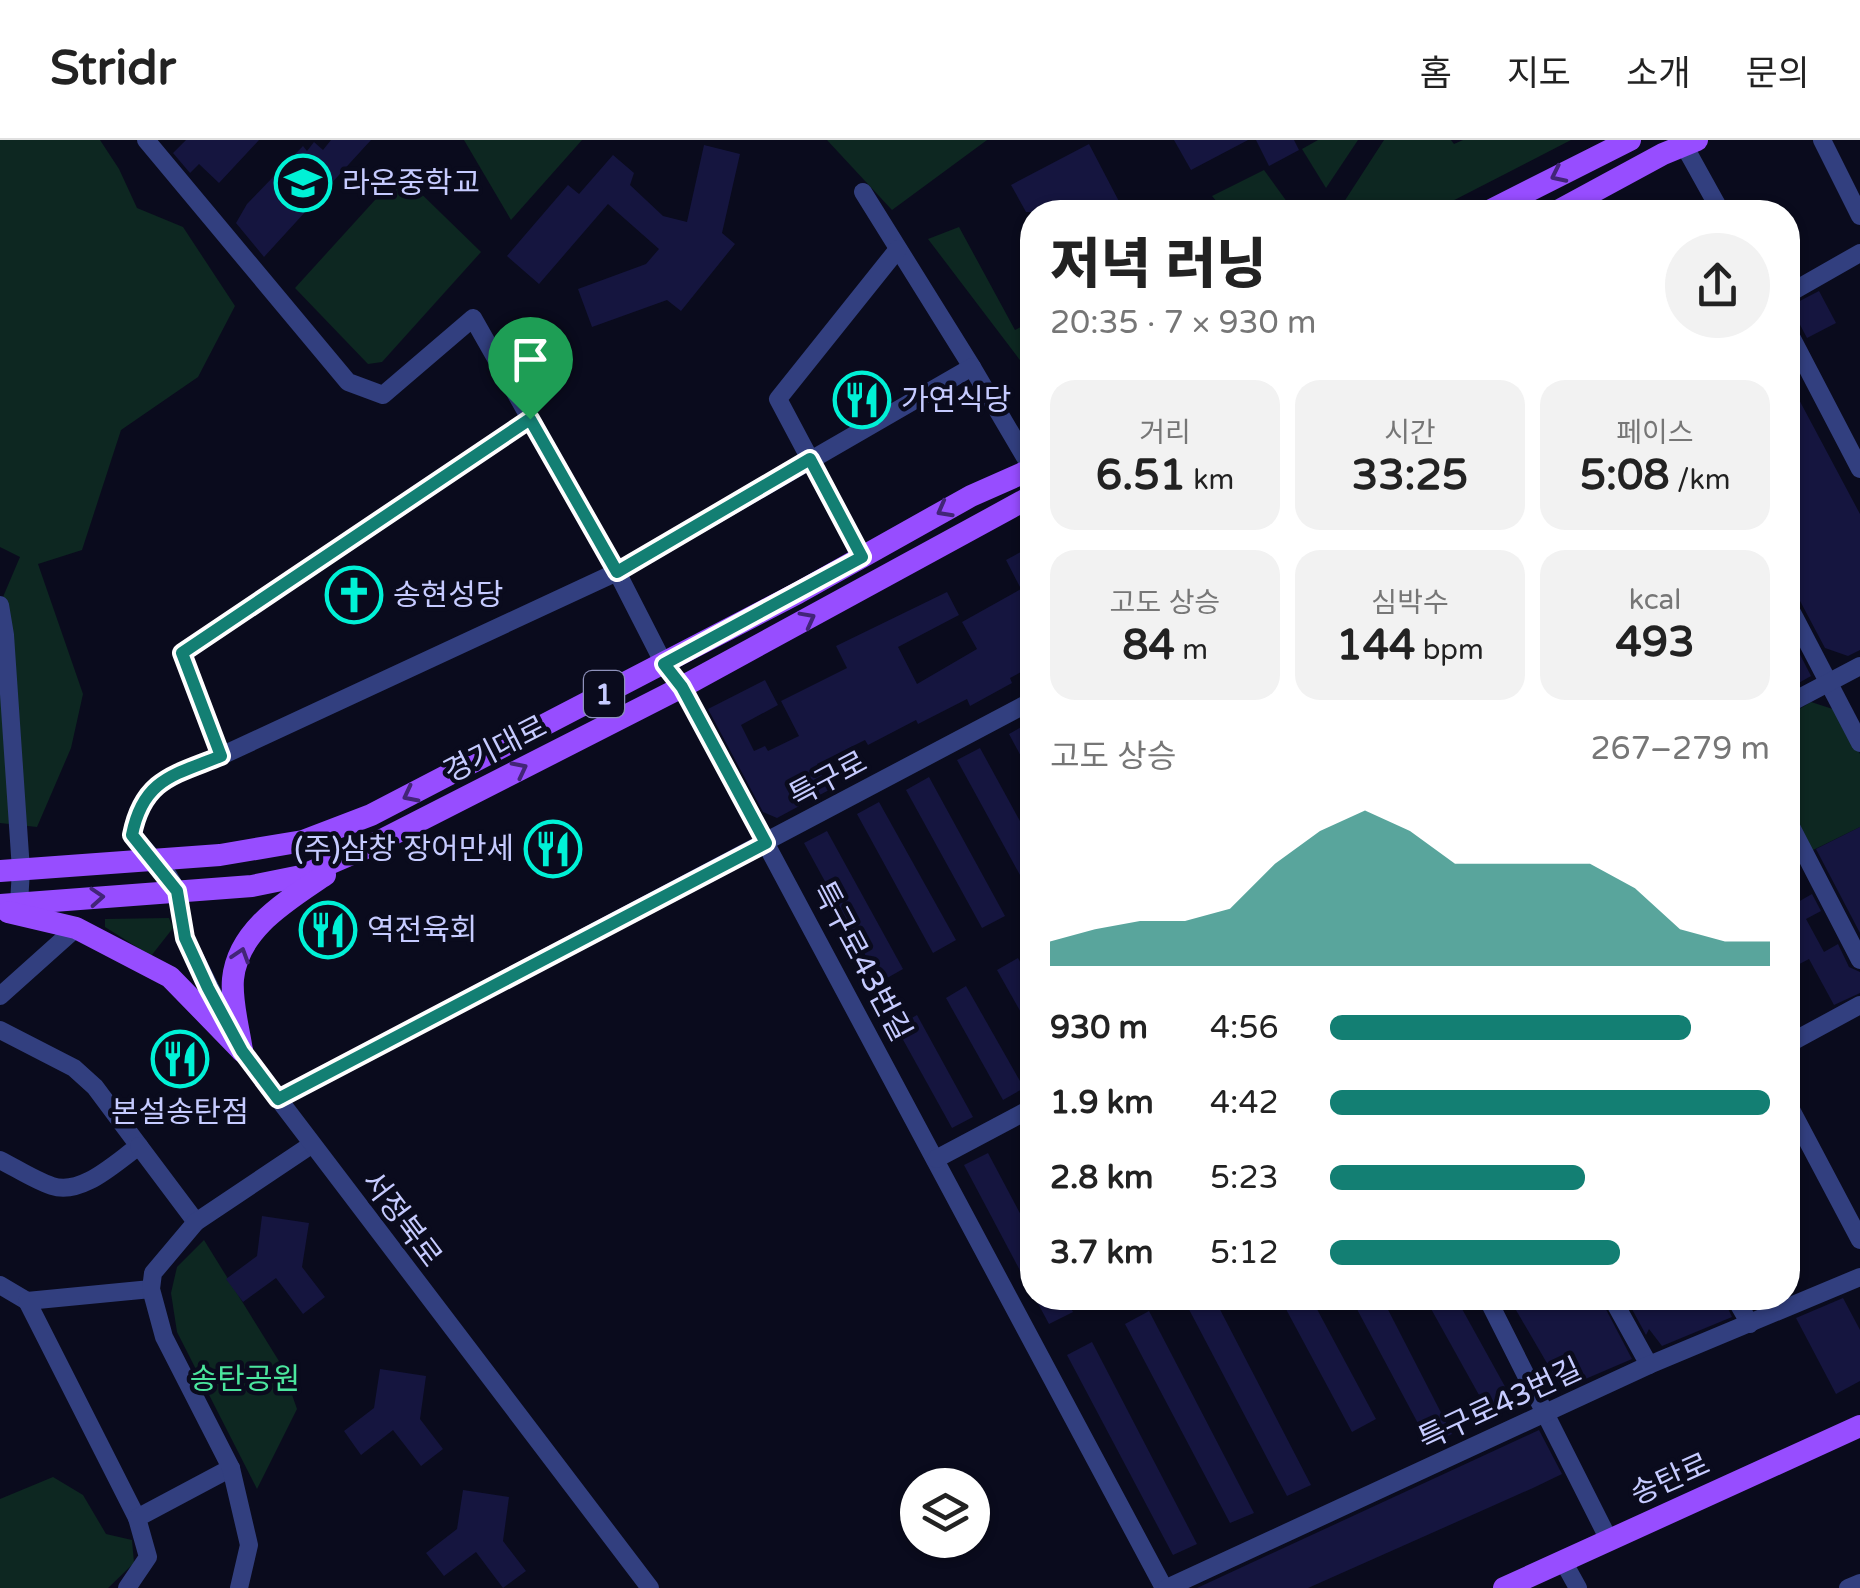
<!DOCTYPE html>
<html lang="ko">
<head>
<meta charset="utf-8">
<style>
  :root { --surface:#fff; --page:#f2f2f2; --text:#222; --muted:#767676; --line:#e0e0e0; --accent:#137f73 }
  body { margin:0; font-family:"Varela Round","Noto Sans KR",sans-serif; background:var(--page); color:var(--text); height:100vh; display:flex; flex-direction:column; font-size:38px; white-space:nowrap }
  * { box-sizing:border-box; margin:0 }
  p { font-size:32px; color:var(--muted) }
  .icon { flex:none; width:55px; height:55px; fill:none; stroke:currentColor; stroke-width:2; stroke-linecap:round; stroke-linejoin:round }
  .map { position:relative; flex:1; overflow:hidden }
  .details { position:absolute; left:1020px; top:60px; width:780px; height:1110px; display:flex; flex-direction:column; background:var(--surface); border-radius:40px; box-shadow:0 2px 8px #0004 }
  .details>* { flex:none }
  .controls { position:absolute; left:900px; top:1328px; display:grid; gap:20px }
  .controls a { display:grid; place-items:center; width:90px; height:90px; border-radius:50%; background:var(--surface); box-shadow:0 2px 8px #0004; font-size:50px }
  .pin { position:absolute; display:grid; place-items:center; width:85px; height:85px; color:#fff; margin:-102px -42px; border-radius:50% 50% 50% 0; rotate:-45deg; box-shadow:0 0 10px #0007 }
  .pin .icon { rotate:45deg }
  .round { display:grid; place-items:center; flex:none; width:105px; height:105px; border-radius:52px; background:var(--page) }
  .overview { display:flex; align-items:center; justify-content:space-between; height:170px; padding:0 30px }
  h1 { font-size:55px; font-weight:800; line-height:75px }
  .figures { display:grid; grid-template-columns:repeat(3,1fr); gap:15px; height:170px; padding:10px 30px }
  .figures div { display:grid; align-content:center; border-radius:25px; background:var(--page); text-align:center }
  .figures b { font-size:42px; font-weight:800 }
  .figures small { font-size:28px; font-weight:400 }
  .figures p { font-size:28px }
  .chart { height:280px; padding:20px 30px }
  .chart p { display:flex; justify-content:space-between }
  .chart svg { width:100%; height:180px; margin-top:10px; fill:var(--accent); opacity:.7 }
  ul { padding:0 30px; list-style:none; font-size:32px }
  li { display:grid; grid-template-columns:160px 120px 1fr; align-items:center; height:75px }
  li i { height:25px; border-radius:12px; background:var(--accent) }
  header { display:flex; align-items:center; gap:60px; box-sizing:border-box; height:140px; padding:0 50px; background:var(--surface); border-bottom:2px solid var(--line) }
  header strong { font-size:48px }
  nav { display:flex; gap:55px; margin-inline-start:auto; font-size:35px }
  .map>svg:first-child { display:block }
</style>
</head>
<body>
<header>
<strong>Stridr</strong>
<nav><a>홈</a><a>지도</a><a>소개</a><a>문의</a></nav>
</header>
<div class="map">
<svg width="1860" height="1448" viewBox="0 0 1860 1448">
  <rect width="100%" height="100%" fill="#0a0b1d"/>
  <g fill="#0d2721">
    <polygon points="0,0 100,0 119,29 137,68 183,87 235,166 198,237 121,290 82,410 38,424 83,554 71,608 37,687 0,683 0,464 20,417 0,407"/>
    <polygon points="464,0 582,0 511,80"/>
    <polygon points="827,0 987,0 892,70"/>
    <polygon points="1318,0 1358,0 1326,48 1302,9"/>
    <polygon points="1384,0 1451,0 1454,4 1463,0 1571,0 1431,72 1346,72 1342,65"/>
    <polygon points="1264,30 1290,66 1222,68 1212,56"/>
    <polygon points="395,38 406,39 481,112 382,222 368,224 295,148"/>
    <polygon points="959,87 1015,190 1032,181 1032,236 928,99"/>
    <polygon points="1811,562 1839,571 1860,614 1860,687 1809,712 1788,668 1788,576"/>
    <polygon points="169,778 173,788 151,816 105,787 105,779"/>
    <polygon points="204,1100 282,1226 297,1269 257,1349 177,1192 171,1153 177,1127"/>
    <polygon points="53,1337 83,1355 106,1394 132,1400 134,1423 108,1448 0,1448 0,1359"/>
  </g>
  <g fill="#15153f">
    <polygon points="186,0 259,0 219,43 199,24 190,33 173,13"/>
    <polygon points="331,0 371,0 264,117 236,83 247,64 303,6 307,11 314,2 323,10"/>
    <polygon points="1174,0 1248,0 1191,30"/>
    <polygon points="1256,0 1294,0 1299,10 1269,26"/>
    <polygon points="1089,4 1123,69 1116,72 1026,72 1011,45"/>
    <polygon points="704,5 740,14 722,93 735,104 681,171 667,160 592,187 578,149 646,124 659,109 608,64 539,144 507,116 568,45 579,54 613,15 634,33 630,45 663,76 687,82"/>
    <polygon points="1819,151 1836,183 1807,198 1790,166"/>
    <polygon points="1788,239 1860,374 1860,510 1848,516 1825,508 1799,459 1788,453"/>
    <polygon points="1032,406 1032,526 1010,538 1012,543 970,566 967,559 918,584 916,580 868,605 865,600 817,624 829,650 777,678 763,672 708,569 765,540 778,565 741,585 754,611 765,606 768,611 799,596 781,561 847,528 836,506 947,452 959,475 898,507 917,544 977,509 962,482 1021,449 1006,420"/>
    <polygon points="1788,491 1811,536 1788,549"/>
    <polygon points="1032,581 1032,637 1009,594"/>
    <polygon points="980,608 1032,703 1032,757 957,620"/>
    <polygon points="929,637 1005,776 982,788 906,650"/>
    <polygon points="879,662 956,800 933,813 857,674"/>
    <polygon points="1860,687 1860,793 1816,709"/>
    <polygon points="827,691 903,829 880,842 804,703"/>
    <polygon points="1788,742 1798,762 1812,754 1821,771 1806,779 1824,812 1838,804 1849,827 1860,832 1860,853 1834,865 1809,819 1788,830"/>
    <polygon points="1018,818 1032,844 1032,892 997,830"/>
    <polygon points="966,846 1024,948 1003,960 946,858"/>
    <polygon points="917,875 973,977 952,988 896,887"/>
    <polygon points="988,1013 1032,1096 1032,1153 964,1025"/>
    <polygon points="262,1076 309,1083 302,1127 325,1157 303,1174 276,1138 243,1162 226,1139 257,1116"/>
    <polygon points="1035,1158 1065,1158 1073,1172 1049,1184"/>
    <polygon points="1183,1158 1214,1158 1311,1345 1287,1356"/>
    <polygon points="1280,1158 1311,1158 1376,1279 1352,1292"/>
    <polygon points="1351,1158 1382,1158 1452,1294 1429,1304"/>
    <polygon points="1425,1158 1456,1158 1513,1261 1489,1273"/>
    <polygon points="1509,1158 1600,1158 1632,1219 1562,1249"/>
    <polygon points="1626,1158 1723,1158 1732,1177 1662,1206 1649,1189 1646,1195"/>
    <polygon points="1843,1158 1860,1190 1860,1241 1836,1254 1796,1178"/>
    <polygon points="1149,1171 1254,1373 1230,1383 1125,1184"/>
    <polygon points="1092,1202 1197,1404 1173,1415 1067,1215"/>
    <polygon points="380,1229 426,1236 420,1279 443,1309 421,1326 393,1290 361,1315 344,1291 374,1268"/>
    <polygon points="1539,1290 1562,1334 1533,1348 1308,1448 1197,1448"/>
    <polygon points="463,1350 509,1357 503,1401 526,1431 503,1448 476,1412 444,1436 426,1413 457,1389"/>
  </g>
  <g fill="none" stroke-linecap="round" stroke-linejoin="round">
    <g stroke="#323f7f" stroke-width="18">
      <polyline points="146,0 348,242 383,255 473,178 617,432 664,524 682,547 1164,1448"/>
      <polyline points="1681,0 1721,72"/>
      <polyline points="1822,0 1860,76"/>
      <polyline points="863,52 972,227"/>
      <polyline points="1788,154 1860,113"/>
      <polyline points="1788,191 1860,329"/>
      <polyline points="862,417 778,259 898,109"/>
      <polyline points="0,465 5,495 21,730 19,763"/>
      <polyline points="1788,465 1860,603"/>
      <polyline points="1788,564 1860,526"/>
      <polyline points="221,616 182,513 530,279"/>
      <polyline points="1788,681 1860,820"/>
      <polyline points="0,856 76,788"/>
      <path d="M0 890 74 928 95 947 139 1006C116 1022 82 1056 52 1046 34 1040 16 1028 0 1020"/>
      <polyline points="1788,904 1860,865"/>
      <polyline points="278,959 1032,561"/>
      <polyline points="1788,964 1860,1100"/>
      <polyline points="139,1006 196,1082"/>
      <polyline points="936,1019 1032,968"/>
      <polyline points="0,1145 27,1161"/>
      <polyline points="1487,1158 1609,1400"/>
      <polyline points="1612,1158 1649,1225"/>
      <polyline points="1735,1158 1750,1184"/>
      <polyline points="137,1378 27,1161 151,1149"/>
      <polyline points="1563,1421 1578,1448"/>
      <polyline points="127,1448 148,1417 137,1378 231,1328"/>
      <polyline points="239,1448 249,1405 231,1328 164,1197 151,1149 153,1133 196,1082 311,1005"/>
      <path d="M650 1448 242 911 185 798 177 751 168 735 132 695C142 640 174 635 221 616L617 432 972 227 1032 329"/>
      <polyline points="1167,1448 1649,1225 1860,1137"/>
      <polyline points="1848,1448 1860,1443"/>
    </g>
    <g stroke="#974dff" stroke-width="22">
      <polyline points="1487,72 1630,0"/>
      <polyline points="1556,72 1663,14 1697,0"/>
      <polyline points="0,731 220,715 303,701 371,675 798,453 971,356 1032,329"/>
      <polyline points="0,765 252,746 301,736 366,708 682,547 1032,356"/>
      <polyline points="8,772 76,788 170,837 242,911"/>
      <path d="M242 911C239 889 231 862 233 839 238 789 287 761 325 735"/>
      <polyline points="1504,1448 1860,1286"/>
    </g>
  </g>
  <defs><path id="oneway-chevron" d="M-2-3.5L2.5 0L-2 3.5" fill="none" stroke-width="1.6" stroke-linecap="round" stroke-linejoin="round" transform="scale(2.5)"/></defs>
  <g stroke="#422577">
    <use href="#oneway-chevron" transform="translate(1558 35) rotate(154)"/>
    <use href="#oneway-chevron" transform="translate(944 370) rotate(151)"/>
    <use href="#oneway-chevron" transform="translate(808 479) rotate(-28)"/>
    <use href="#oneway-chevron" transform="translate(520 629) rotate(-27)"/>
    <use href="#oneway-chevron" transform="translate(410 655) rotate(153)"/>
    <use href="#oneway-chevron" transform="translate(97 757) rotate(-4)"/>
    <use href="#oneway-chevron" transform="translate(241 815) rotate(-72)"/>
  </g>
  <g fill="none" stroke-linecap="round" stroke-linejoin="round">
    <g stroke="#fff" stroke-width="20">
      <path id="route" d="M530 279 617 432 810 319 862 417 664 524 682 547 766 703 278 959 242 911 208 848 185 798 177 751 132 695C143 639 174 635 221 616L182 513Z"/>
    </g>
    <use href="#route" stroke="#137f73" stroke-width="12"/>
  </g>
  <defs>
    <g id="school-ring" transform="scale(2.875)"><circle r="9.5" fill="#0a0b1d" stroke="#00f1d6" stroke-width="1.5"/><path d="M0-5L7-2L0 1L-7-2ZM-4 1L0 2.5L4 1V4Q0 6-4 4Z" fill="#00f1d6"/></g>
    <g id="restaurant-ring" transform="scale(2.875)"><circle r="9.5" fill="#0a0b1d" stroke="#00f1d6" stroke-width="1.5"/><path d="M-5-6h1v4h1v-4h1v4h1v-4h1v5L-1.5 .5V6h-2V.5L-5-1ZM5-6V6H3V1.5H1.5Q1.5-4 5-6Z" fill="#00f1d6"/></g>
    <g id="church-ring" transform="scale(2.875)"><circle r="9.5" fill="#0a0b1d" stroke="#00f1d6" stroke-width="1.5"/><path d="M-1.2-6h2.4v3.5h3.3v2.4h-3.3V6h-2.4V-.1h-3.3v-2.4h3.3Z" fill="#00f1d6"/></g>
  </defs>
  <g fill-rule="evenodd">
    <use href="#school-ring" x="303" y="43"/>
    <use href="#restaurant-ring" x="862" y="260"/>
    <use href="#church-ring" x="354" y="455"/>
    <use href="#restaurant-ring" x="553" y="709"/>
    <use href="#restaurant-ring" x="328" y="790"/>
    <use href="#restaurant-ring" x="180" y="919"/>
  </g>
  <g text-anchor="middle" stroke-width="9" stroke-linejoin="round" paint-order="stroke">
    <rect fill="#0a0b1d" stroke="#8e91bb" stroke-width="2.5" x="584" y="531" width="40" height="46" rx="8"/>
    <g font-size="28" font-weight="bold" fill="#c6cbff">
      <text x="604" y="564">1</text>
    </g>
    <g font-size="30" fill="#c6cbff" stroke="#0a0b1d" text-anchor="start">
      <text x="342" y="53">라온중학교</text>
      <text x="901" y="270">가연식당</text>
      <text x="393" y="465">송현성당</text>
      <text x="514" y="719" text-anchor="end">(주)삼창 장어만세</text>
      <text x="367" y="800">역전육회</text>
      <text x="180" y="982" text-anchor="middle">본설송탄점</text>
    </g>
    <g font-size="30" fill="#c6cbff" stroke="#0a0b1d">
      <text transform="translate(495 609) rotate(-27)" y="10">경기대로</text>
      <text transform="translate(828 639) rotate(-28)" y="10">특구로</text>
      <text transform="translate(862 821) rotate(62)" y="10">특구로43번길</text>
      <text transform="translate(402 1079) rotate(53)" y="10">서정북로</text>
      <text transform="translate(1500 1264) rotate(-25)" y="10">특구로43번길</text>
      <text transform="translate(1670 1339) rotate(-24)" y="10">송탄로</text>
    </g>
    <g font-size="30" fill="#4be69e" stroke="#0a0b1d">
      <text x="245" y="1249">송탄공원</text>
    </g>
  </g>
</svg>
<div class="controls">
<a><svg class="icon" aria-label="layers" viewBox="0 0 24 24"><path d="M12 4l9 5-9 5-9-5zM3 14l9 5 9-5"/></svg></a>
</div>
<div class="pin" style="left:530px;top:279px;background:#1e9e55"><svg class="icon" aria-label="arrive" viewBox="0 0 24 24"><path d="M6 21V4h12l-3 4 3 4H6"/></svg></div>
<section class="details">
<div class="overview"><div><h1>저녁 러닝</h1><p>20:35 · 7 × 930 m</p></div><a class="round"><svg class="icon" aria-label="share" viewBox="0 0 24 24"><path d="M12 15V3M7 8l5-5 5 5M5 13v7h14v-7"/></svg></a></div>
<div class="figures">
<div><p>거리</p><b>6.51<small> km</small></b></div>
<div><p>시간</p><b>33:25</b></div>
<div><p>페이스</p><b>5:08<small> /km</small></b></div>
</div>
<div class="figures">
<div><p>고도 상승</p><b>84<small> m</small></b></div>
<div><p>심박수</p><b>144<small> bpm</small></b></div>
<div><p>kcal</p><b>493</b></div>
</div>
<div class="chart"><p><span>고도 상승</span>267–279 m</p>
<svg viewBox="0 0 160 44" preserveAspectRatio="none"><path d="M0 44V38L10 35L20 33L30 33L40 30L50 19L60 11L70 6L80 11L90 19L100 19L110 19L120 19L130 25L140 35L150 38L160 38V44z"/></svg>
</div>
<ul>
<li><b>930 m</b>4:56<i style="width:82%"></i></li>
<li><b>1.9 km</b>4:42<i style="width:100%"></i></li>
<li><b>2.8 km</b>5:23<i style="width:58%"></i></li>
<li><b>3.7 km</b>5:12<i style="width:66%"></i></li>
</ul>
</section>
</div>
</body>
</html>
